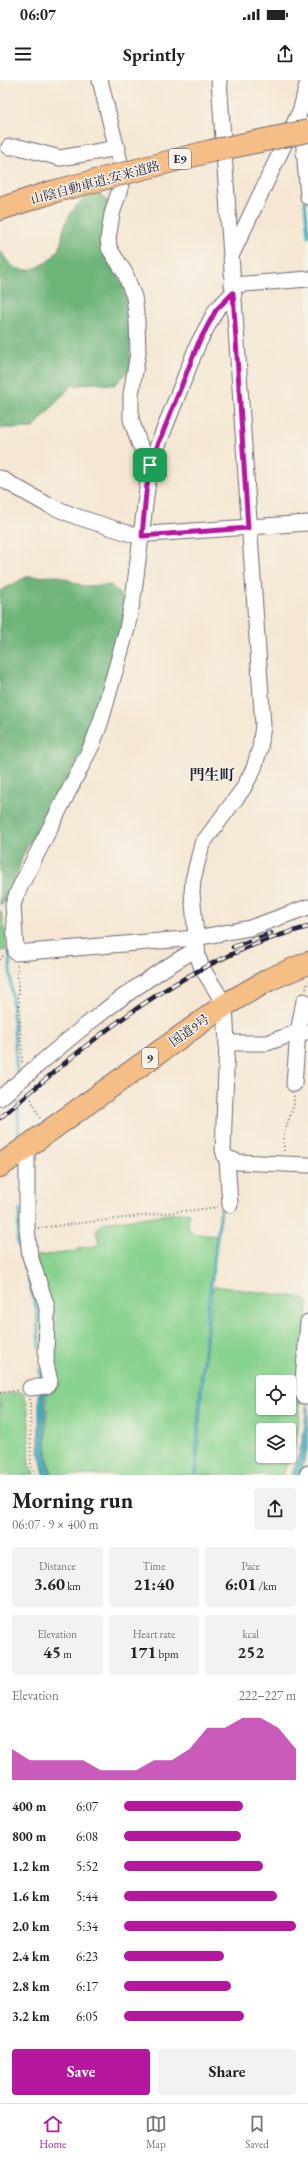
<!DOCTYPE html>
<html lang="en">
<head>
<meta charset="utf-8">
<style>
  :root { --surface:#fff; --page:#f2f2f2; --text:#222; --muted:#767676; --line:#e0e0e0; --accent:#b5179e }
  body { margin:0; font-family:"EB Garamond","Noto Serif JP",serif; background:var(--page); color:var(--text); height:100vh; display:flex; flex-direction:column; font-size:15px; white-space:nowrap }
  * { box-sizing:border-box; margin:0 }
  p { font-size:13px; color:var(--muted) }
  .icon { flex:none; width:22px; height:22px; fill:none; stroke:currentColor; stroke-width:2; stroke-linecap:round; stroke-linejoin:round }
  .map { position:relative; height:1395px; overflow:hidden }
  .sheet { display:flex; flex-direction:column; background:var(--surface); flex:1 }
  .sheet>* { flex:none }
  .buttons { position:absolute; left:256px; top:1295px; display:grid; gap:8px }
  .buttons a { display:grid; place-items:center; width:40px; height:40px; border-radius:4px; background:var(--surface); box-shadow:0 1px 3px #0004; font-size:20px }
  .pin { position:absolute; display:grid; place-items:center; width:34px; height:34px; color:#fff; margin:-17px; border-radius:8px; box-shadow:0 2px 6px #0006 }
  .round { display:grid; place-items:center; flex:none; width:42px; height:42px; border-radius:4px; background:var(--page) }
  .head { display:flex; align-items:center; justify-content:space-between; height:68px; padding:0 12px }
  h1 { font-size:22px; font-weight:700; line-height:30px }
  .figures { display:grid; grid-template-columns:repeat(3,1fr); gap:6px; height:68px; padding:4px 12px }
  .figures div { display:grid; align-content:center; border-radius:4px; background:var(--page); text-align:center }
  .figures b { font-size:17px; font-weight:700 }
  .figures small { font-size:11px; font-weight:400 }
  .figures p { font-size:11px }
  .chart { height:112px; padding:8px 12px }
  .chart p { display:flex; justify-content:space-between }
  .chart svg { width:100%; height:72px; margin-top:4px; fill:var(--accent); opacity:.7 }
  .action { display:flex; gap:8px; margin-top:auto; padding:8px 12px }
  .action a { flex:1; height:46px; border-radius:4px; background:var(--accent); color:#fff; font-size:16px; font-weight:700; line-height:46px; text-align:center }
  .action a+a { background:var(--page); color:var(--text) }
  ul { padding:0 12px; list-style:none; font-size:13px }
  li { display:grid; grid-template-columns:64px 48px 1fr; align-items:center; height:30px }
  li i { height:10px; border-radius:5px; background:var(--accent) }
  .status { display:flex; justify-content:space-between; align-items:center; height:28px; padding:0 20px; background:var(--surface); direction:ltr }
  .status svg { height:11px; fill:currentColor }
  header { display:flex; justify-content:space-between; align-items:center; height:52px; padding:0 12px; background:var(--surface); font-size:18px; font-weight:700 }
  .tabs { display:flex; justify-content:space-around; align-items:center; height:56px; border-top:1px solid var(--line); background:var(--surface); font-size:11px; color:var(--muted) }
  .tabs a { display:grid; justify-items:center; gap:2px }
  .tabs .current { color:var(--accent) }
  .map>svg:first-child { display:block }
</style>
</head>
<body>
<div class="status"><b>06:07</b><svg viewBox="0 0 49 12"><path d="M0 12V9h3v3zM5 12V6h3v6zM10 12V3h3v9zM15 12V0h3v12zM26 1h20v11H26zM47 4h2v5h-2z"/></svg></div>
<header><svg class="icon" aria-label="menu" viewBox="0 0 24 24"><path d="M4 6h16M4 12h16M4 18h16"/></svg>Sprintly<svg class="icon" aria-label="share" viewBox="0 0 24 24"><path d="M12 15V3M7 8l5-5 5 5M5 13v7h14v-7"/></svg></header>
<div class="map">
<svg width="308" height="1395" viewBox="0 0 308 1395">
  <rect width="100%" height="100%" fill="#f7f3e8"/>
  <filter id="ink" filterUnits="userSpaceOnUse"><feTurbulence type="fractalNoise" baseFrequency=".025" numOctaves="2"/><feDisplacementMap in="SourceGraphic" scale="8" xChannelSelector="R" yChannelSelector="G"/><feConvolveMatrix kernelMatrix="1 2 1 2 8 2 1 2 1" color-interpolation-filters="sRGB"/></filter>
  <filter id="wash" filterUnits="userSpaceOnUse"><feTurbulence type="fractalNoise" baseFrequency=".012" numOctaves="4" result="noise"/><feDisplacementMap in="SourceGraphic" scale="16" xChannelSelector="R" yChannelSelector="G"/><feGaussianBlur stdDeviation="0.9" result="paint"/><feColorMatrix in="noise" values="0 0 0 0 0 0 0 0 0 0 0 0 0 0 0 0 0 1.4 0 .05"/><feComposite in="paint" operator="in"/></filter>
  <g filter="url(#wash)">
    <rect width="100%" height="100%" fill="#f5e7d3"/>
    <g fill="#87d28e" stroke="#547a64" fill-rule="evenodd">
      <polygon points="0,829 5,849 6,870 0,871"/>
      <path d="M186 1132 189 1133 188 1144 191 1153 216 1156V1158L200 1301 194 1395H53C43 1374 48 1337 47 1313 45 1268 40 1223 37 1178L38 1176 73 1172 80 1168 96 1166 99 1162 96 1151 102 1143Z"/>
      <path d="M214 1206 304 1218 308 1223 298 1350 294 1369 282 1395H197L203 1299 213 1207ZM263 1302H289V1328H263ZM263 1350H289V1376H263Z"/>
      <path d="M21 1312C33 1318 27 1370 29 1384 30 1387 33 1391 34 1395H0V1315Z"/>
    </g>
    <g fill="#6db479" stroke="#486b5a">
      <path d="M92 112C123 118 101 145 102 165 103 176 119 195 123 207 132 233 130 262 130 289L115 305 92 303 71 306 33 348H0V170C4 175 8 184 14 187 30 196 53 182 60 166 62 162 62 156 63 151 67 136 79 120 92 112Z"/>
      <polygon points="59,496 83,506 111,505 122,516 125,526 116,578 82,671 58,718 39,745 23,775 10,815 3,824 0,825 0,511 26,497"/>
    </g>
    <g fill="#3dacbb" stroke="#30677b">
      <path d="M308 1284V1366L300 1395H291C308 1360 306 1322 308 1284Z"/>
      <path d="M39 1310 45 1312C46 1336 42 1374 52 1395H44L39 1372Z"/>
    </g>
    <g fill="none" stroke-linecap="round" stroke-linejoin="round">
      <g stroke="#3dacbb" stroke-width="3">
        <polyline points="305,121 308,156"/>
        <polyline points="133,368 142,395"/>
        <polyline points="9,872 17,996"/>
        <polyline points="18,1023 19,1062"/>
        <polyline points="20,1130 17,1160 37,1231 39,1267"/>
        <polyline points="40,1289 41,1303"/>
        <polyline points="195,1395 208,1227 221,1129"/>
      </g>
    </g>
  </g>
  <g filter="url(#ink)">
    <g fill="none" stroke-linecap="round" stroke-linejoin="round">
      <g stroke="#6c6770" stroke-width="17">
        <g id="minor">
          <polyline points="100,0 120,82 121,105 112,134 108,159 109,168 125,193 134,217 137,241 138,273 131,314 131,339 139,363 150,385"/>
          <polyline points="219,0 263,645 260,668 254,688 243,709 202,764 193,800 192,813 198,877 202,888 225,925 227,963 223,1070 225,1077 238,1082 308,1085"/>
          <polyline points="302,44 308,117"/>
          <polyline points="9,67 19,67 60,78 118,68"/>
          <polyline points="231,176 301,29 308,0"/>
          <polyline points="232,205 308,199"/>
          <polyline points="233,213 216,230 198,264 150,385 134,512 127,549 101,641 92,665 17,813 13,825 16,873 196,858 250,848 308,827"/>
          <polyline points="0,398 46,424 75,436 134,455 308,443"/>
          <polyline points="227,963 267,963 298,952 308,952"/>
          <polyline points="294,1004 298,952 304,921"/>
          <path d="M0 1018C62 964 125 909 197 869"/>
          <polyline points="27,1067 27,1149 30,1176 47,1227 46,1284 50,1301 47,1306 30,1308"/>
          <polyline points="227,1078 230,1125"/>
          <polyline points="308,1242 302,1312 304,1316 308,1316"/>
          <polyline points="307,1395 308,1393"/>
        </g>
      </g>
      <g stroke="#6c6770" stroke-width="24">
        <g id="highway">
          <polyline points="0,129 52,112"/>
          <polyline points="0,1086 225,925 270,899 308,883"/>
        </g>
      </g>
      <g stroke="#6c6770" stroke-width="2" stroke-dasharray="1 3" stroke-linecap="butt">
        <polyline points="0,880 4,875"/>
        <polyline points="17,885 22,982"/>
        <polyline points="306,909 308,901"/>
        <polyline points="31,1019 40,1038"/>
        <polyline points="284,1071 284,1053 294,1025 294,1015"/>
        <polyline points="38,1148 219,1127"/>
        <polyline points="0,1313 19,1310"/>
        <polyline points="30,1319 31,1384 35,1395"/>
      </g>
      <use href="#minor" stroke="#fff" stroke-width="15"/>
      <use href="#highway" stroke="#f6be87" stroke-width="22"/>
      <g stroke="#22223b" stroke-width="4.5">
        <g id="rail">
          <polyline points="233,867 271,853"/>
          <path d="M0 1038C94 957 185 879 308 847"/>
        </g>
      </g>
      <use href="#rail" stroke="#f7f3e8" stroke-width="3" stroke-dasharray="9" stroke-linecap="butt"/>
      <g stroke="#6c6770" stroke-width="24" stroke-linecap="butt">
        <polyline id="highway-bridge" points="52,112 211,71 308,51"/>
      </g>
      <use href="#highway-bridge" stroke="#f6be87" stroke-width="22"/>
    </g>
  </g>
  <g fill="none" stroke-linecap="round" stroke-linejoin="round" filter="url(#ink)">
    <g stroke="#fff" stroke-width="8">
      <polygon id="route" points="233,213 248,448 142,456 146,413 150,385 198,264 216,230"/>
    </g>
    <use href="#route" stroke="#b5179e" stroke-width="5"/>
  </g>
  <g text-anchor="middle" stroke-width="3" stroke-linejoin="round" paint-order="stroke">
    <g fill="#f7f3e8" stroke="#62616f" stroke-width="1">
      <rect x="169" y="69" width="22" height="20" rx="3"/>
      <rect x="142" y="968" width="16" height="20" rx="3"/>
    </g>
    <g font-size="12" font-weight="bold" fill="#22223b">
      <text x="180" y="83">E9</text>
      <text x="150" y="982">9</text>
    </g>
    <g font-size="13" fill="#22223b" stroke="#f7f3e8">
      <text transform="translate(95 102) rotate(-15)" y="5">山陰自動車道;安来道路</text>
      <text transform="translate(189 950) rotate(-35)" y="5">国道9号</text>
    </g>
    <g font-size="15" font-weight="bold" fill="#22223b" stroke="#f7f3e8">
      <text x="212" y="700">門生町</text>
    </g>
  </g>
</svg>
<div class="buttons">
<a><svg class="icon" aria-label="locate" viewBox="0 0 24 24"><circle cx="12" cy="12" r="6"/><path d="M12 2v4M12 18v4M2 12h4M18 12h4"/></svg></a>
<a><svg class="icon" aria-label="layers" viewBox="0 0 24 24"><path d="M12 4l9 5-9 5-9-5zM3 14l9 5 9-5"/></svg></a>
</div>
<div class="pin" style="left:150px;top:385px;background:#1e9e55"><svg class="icon" aria-label="arrive" viewBox="0 0 24 24"><path d="M6 21V4h12l-3 4 3 4H6"/></svg></div>
</div>
<section class="sheet">
<div class="head"><div><h1>Morning run</h1><p>06:07 · 9 × 400 m</p></div><a class="round"><svg class="icon" aria-label="share" viewBox="0 0 24 24"><path d="M12 15V3M7 8l5-5 5 5M5 13v7h14v-7"/></svg></a></div>
<div class="figures">
<div><p>Distance</p><b>3.60<small> km</small></b></div>
<div><p>Time</p><b>21:40</b></div>
<div><p>Pace</p><b>6:01<small> /km</small></b></div>
</div>
<div class="figures">
<div><p>Elevation</p><b>45<small> m</small></b></div>
<div><p>Heart rate</p><b>171<small> bpm</small></b></div>
<div><p>kcal</p><b>252</b></div>
</div>
<div class="chart"><p><span>Elevation</span>222–227 m</p>
<svg viewBox="0 0 160 44" preserveAspectRatio="none"><path d="M0 44V25L10 32L20 32L30 32L40 32L50 38L60 38L70 38L80 32L90 32L100 25L110 12L120 12L130 6L140 6L150 12L160 25V44z"/></svg>
</div>
<ul>
<li><b>400 m</b>6:07<i style="width:69%"></i></li>
<li><b>800 m</b>6:08<i style="width:68%"></i></li>
<li><b>1.2 km</b>5:52<i style="width:81%"></i></li>
<li><b>1.6 km</b>5:44<i style="width:89%"></i></li>
<li><b>2.0 km</b>5:34<i style="width:100%"></i></li>
<li><b>2.4 km</b>6:23<i style="width:58%"></i></li>
<li><b>2.8 km</b>6:17<i style="width:62%"></i></li>
<li><b>3.2 km</b>6:05<i style="width:70%"></i></li>
</ul>
<div class="action"><a>Save</a><a>Share</a></div>
</section>
<nav class="tabs">
<a class="current"><svg class="icon" aria-label="home" viewBox="0 0 24 24"><path d="M3 11l9-7 9 7M6 9v11h12V9"/></svg>Home</a>
<a><svg class="icon" aria-label="map" viewBox="0 0 24 24"><path d="M3 6l6-2 6 2 6-2v14l-6 2-6-2-6 2zM9 4v14M15 6v14"/></svg>Map</a>
<a><svg class="icon" aria-label="saved" viewBox="0 0 24 24"><path d="M7 4h10v16l-5-4-5 4z"/></svg>Saved</a>
</nav>
</body>
</html>
